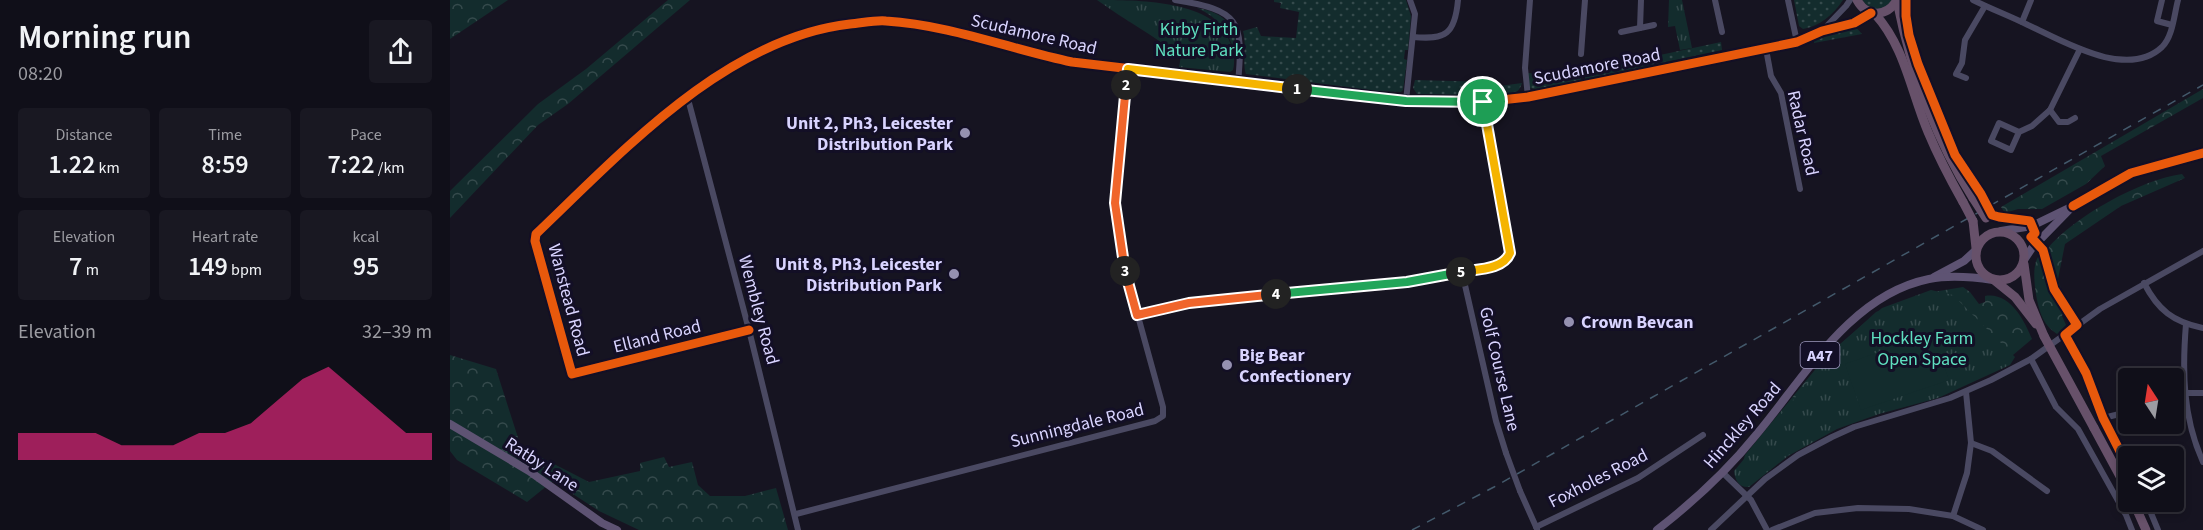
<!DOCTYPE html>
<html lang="en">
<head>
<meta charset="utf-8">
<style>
  :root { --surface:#100f19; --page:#191822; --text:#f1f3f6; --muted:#9c9ca2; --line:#302f38; --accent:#db2777 }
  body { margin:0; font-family:"Source Sans 3",sans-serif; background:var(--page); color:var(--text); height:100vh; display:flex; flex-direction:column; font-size:22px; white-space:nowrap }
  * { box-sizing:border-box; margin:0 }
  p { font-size:20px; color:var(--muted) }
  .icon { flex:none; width:33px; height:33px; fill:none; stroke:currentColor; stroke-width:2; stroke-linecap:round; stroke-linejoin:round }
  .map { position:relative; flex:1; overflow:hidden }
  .side { display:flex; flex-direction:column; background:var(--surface); width:450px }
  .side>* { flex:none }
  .needle { width:39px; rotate:348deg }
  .controls { position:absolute; left:1668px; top:368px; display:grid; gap:12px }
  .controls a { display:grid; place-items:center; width:66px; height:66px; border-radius:6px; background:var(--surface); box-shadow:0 3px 9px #0003,0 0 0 2px var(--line); font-size:30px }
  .pin { position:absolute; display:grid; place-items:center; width:51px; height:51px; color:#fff; margin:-26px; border:3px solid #fff; border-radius:50%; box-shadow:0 2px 6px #0007 }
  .km { position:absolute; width:30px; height:30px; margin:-15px; border-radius:50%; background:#222; color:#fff; font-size:16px; line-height:30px; text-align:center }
  .round { display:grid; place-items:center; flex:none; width:63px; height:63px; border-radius:6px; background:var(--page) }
  .headline { display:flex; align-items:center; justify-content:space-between; height:102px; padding:0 18px }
  h1 { font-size:33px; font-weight:600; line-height:45px }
  .figures { display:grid; grid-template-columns:repeat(3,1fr); gap:9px; height:102px; padding:6px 18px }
  .figures div { display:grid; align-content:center; border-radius:6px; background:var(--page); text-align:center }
  .figures b { font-size:26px; font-weight:600 }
  .figures small { font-size:16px; font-weight:400 }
  .figures p { font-size:16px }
  .chart { height:168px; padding:12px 18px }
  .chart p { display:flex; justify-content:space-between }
  .chart svg { width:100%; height:108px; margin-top:6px; fill:var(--accent); opacity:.7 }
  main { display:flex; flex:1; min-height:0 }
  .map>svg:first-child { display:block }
</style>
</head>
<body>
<main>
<section class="side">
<div class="headline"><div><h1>Morning run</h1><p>08:20</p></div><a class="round"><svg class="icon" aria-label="share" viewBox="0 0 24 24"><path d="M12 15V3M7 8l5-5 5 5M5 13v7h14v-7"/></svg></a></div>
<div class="figures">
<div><p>Distance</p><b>1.22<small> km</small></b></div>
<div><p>Time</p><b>8:59</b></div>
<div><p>Pace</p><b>7:22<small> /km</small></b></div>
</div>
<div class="figures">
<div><p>Elevation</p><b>7<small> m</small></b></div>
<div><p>Heart rate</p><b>149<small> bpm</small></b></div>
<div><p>kcal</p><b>95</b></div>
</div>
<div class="chart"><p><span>Elevation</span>32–39 m</p>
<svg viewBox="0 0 160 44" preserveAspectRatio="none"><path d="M0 44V33L10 33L20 33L30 33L40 38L50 38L60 38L70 33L80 33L90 29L100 20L110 11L120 6L130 15L140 24L150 33L160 33V44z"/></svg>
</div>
</section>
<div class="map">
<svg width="1753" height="530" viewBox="0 0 1753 530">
  <defs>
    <pattern id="grass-dots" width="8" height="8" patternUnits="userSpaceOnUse" patternTransform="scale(1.5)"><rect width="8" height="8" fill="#132c2d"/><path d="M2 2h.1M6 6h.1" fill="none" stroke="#354a4c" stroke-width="1.8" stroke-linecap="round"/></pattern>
    <pattern id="forest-crowns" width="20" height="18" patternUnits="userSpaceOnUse" patternTransform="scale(1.5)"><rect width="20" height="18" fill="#132c2d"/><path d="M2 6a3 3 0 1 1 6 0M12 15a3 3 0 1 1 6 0" fill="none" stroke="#354a4c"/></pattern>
    <pattern id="park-tufts" width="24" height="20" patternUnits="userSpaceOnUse" patternTransform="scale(1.5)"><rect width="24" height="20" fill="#132c2d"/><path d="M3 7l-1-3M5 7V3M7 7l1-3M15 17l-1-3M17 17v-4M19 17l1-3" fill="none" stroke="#354a4c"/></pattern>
  </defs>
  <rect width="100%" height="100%" fill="#161421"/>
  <g fill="url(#grass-dots)">
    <path d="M824 0H956L961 16 958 50H955L954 59 957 60 953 90 951 92 929 91 796 74C792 65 797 45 793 31L807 27 811 36 846 38 849 12 830 8 831 3 824 2Z"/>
    <path d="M1344 0H1393C1383 15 1370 26 1353 29L1349 26Z"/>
    <path d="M1412 0H1443C1434 12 1421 12 1412 0Z"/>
    <path d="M747 8C774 12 790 28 786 56 779 33 770 18 747 8Z"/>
    <polygon points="1403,24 1412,34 1364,43 1364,41"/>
    <polygon points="1271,42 1272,50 1135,79 1135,71"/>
    <polygon points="1131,71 1131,80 1085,89 1080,88 1078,84 1078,73 1089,74 1089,79"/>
    <polygon points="965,80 1038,82 1036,95 967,94 963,88"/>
    <path d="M1072 83C1068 98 1054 95 1040 96L1042 87Z"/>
  </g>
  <g fill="url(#forest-crowns)">
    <polygon points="0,0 58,0 0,39"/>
    <polygon points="218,0 240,0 118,104 88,125 0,218 0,191 88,104 136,69"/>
    <polygon points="1753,89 1753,98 1651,156 1655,166 1636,184 1592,209 1568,209 1555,213 1551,207"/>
    <path d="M1732 174 1735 178 1671 206 1615 244 1608 279 1616 305 1612 316 1616 325 1607 334C1594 326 1590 314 1587 300 1585 289 1582 269 1587 259 1589 255 1594 251 1597 249 1625 216 1690 180 1732 174Z"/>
    <path d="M1513 287 1520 292 1529 304 1535 302V296C1560 292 1574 320 1582 339L1563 355 1292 466 1295 455 1373 360 1426 312 1448 303 1489 291Z"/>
    <polygon points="0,355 46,369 71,447 139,482 190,471 190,463 214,457 219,467 242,462 248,485 260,496 295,496 326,488 338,530 189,530 149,511 103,481 77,502 7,460 0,451"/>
  </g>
  <g fill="url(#park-tufts)">
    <path d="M647 0C687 0 759 0 778 38 783 48 786 59 783 70L780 72 729 67 731 56C704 36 675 20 647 0Z"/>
    <polygon points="1219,0 1232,0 1242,48 1230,50 1225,26 1218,27"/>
    <path d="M1481 290 1503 295 1565 357 1560 365 1488 398 1429 414 1387 429 1338 456 1299 487C1289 488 1285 480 1284 471L1390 344 1432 308Z"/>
  </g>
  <polygon fill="#132c2d" points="1483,333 1499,380 1411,410 1395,364"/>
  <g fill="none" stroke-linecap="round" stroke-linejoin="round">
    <g stroke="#4a4962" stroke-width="6">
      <path d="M725 0C789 10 794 20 788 83"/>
      <polyline points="1265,0 1272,32"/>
      <polyline points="1338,0 1347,42"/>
      <path d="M1523 0C1541 9 1560 16 1578 25 1613 41 1677 80 1712 47 1723 36 1724 15 1728 0"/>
      <polyline points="1712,0 1707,21 1722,25"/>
      <polyline points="1572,22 1581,0"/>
      <polyline points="1190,28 1204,25"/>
      <polyline points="1372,31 1396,6 1400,0"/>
      <polyline points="1171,32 1190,28 1191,0"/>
      <path d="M963 37C996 40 1005 34 1008 0"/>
      <polyline points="1316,49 1321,76 1331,93 1350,189"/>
      <polyline points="1131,54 1135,0"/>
      <polyline points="1516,78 1506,74 1512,63 1515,40 1535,6"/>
      <polyline points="1078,97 1075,68 1080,0"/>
      <polyline points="238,99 299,330 348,530"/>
      <polyline points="956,101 965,14 960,0"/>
      <path d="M1033 102 1060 253C1053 270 1028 269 1012 272L1046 421 1056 453"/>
      <polyline points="1600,110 1609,122 1618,122 1625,118"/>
      <polyline points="1569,132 1549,123 1541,141 1561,150 1569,132 1582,126 1600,110 1630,49"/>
      <path d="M1694 283C1708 310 1723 322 1753 328"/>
      <polyline points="687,315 739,303 957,282 1012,272"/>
      <path d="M1736 324C1732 372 1733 418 1753 462"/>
      <path d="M299 330 122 374 85 241 86 234C172 152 276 38 400 24 412 23 425 20 436 21 500 25 560 49 622 62L956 101 1033 102 1078 97 1347 42 1372 31 1404 23 1421 13"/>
      <polyline points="1615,335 1636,373 1653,418 1678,467"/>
      <polyline points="1581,359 1606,407 1628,429 1676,515 1682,530"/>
      <polyline points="1688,374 1689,378"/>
      <polyline points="1734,393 1753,393"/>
      <polyline points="1653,418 1678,412"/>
      <polyline points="1521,443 1542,451 1597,491"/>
      <polyline points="1272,472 1301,500 1317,530"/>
      <polyline points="1070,491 1087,529"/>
      <polyline points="1696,501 1708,530"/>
      <polyline points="346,514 705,421 713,416 713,407 672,258 665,203 678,69"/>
      <polyline points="1503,516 1517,473 1521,443 1516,392"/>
      <polyline points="1086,527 1188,478 1253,435"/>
      <polyline points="1261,530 1315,479 1348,455 1382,437 1404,427 1500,398 1541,380 1581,359 1650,309 1753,251"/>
      <polyline points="1322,530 1365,513 1408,508 1459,509 1503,516 1533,530"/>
    </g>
    <g stroke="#5e5373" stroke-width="8">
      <polyline points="1551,231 1582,226 1623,206 1681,173 1753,153"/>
      <polyline points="1574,260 1582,248 1622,207"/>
      <polyline points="1484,277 1514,261 1526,250"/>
      <polyline points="0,424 79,471 152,523 167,530"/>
      <path d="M1207 530C1243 502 1277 471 1306 435 1354 378 1400 295 1479 279 1500 275 1523 277 1543 280"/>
    </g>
    <g stroke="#67516a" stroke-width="9">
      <path d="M1407 0C1417 18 1437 17 1447 0"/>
      <path d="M1447 1C1461 70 1485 138 1523 198"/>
      <path d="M1425 14C1455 47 1461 92 1478 132 1488 156 1500 179 1513 202"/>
      <polyline points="1523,221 1526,248"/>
      <circle cx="1550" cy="256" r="24"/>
      <polyline points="1574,264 1579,300 1594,336"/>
      <polyline points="1544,280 1565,297 1586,324"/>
      <polyline points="1644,428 1678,491"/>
      <polyline points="1683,501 1696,530"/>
    </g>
    <polyline stroke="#43596b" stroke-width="1.5" stroke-dasharray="9 8" stroke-linecap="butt" points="962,530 1044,487 1753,85"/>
    <polyline stroke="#4a4962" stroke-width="6" points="1056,453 1070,491"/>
    <g stroke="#67516a" stroke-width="9">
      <polyline points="1523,198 1536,218"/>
      <polyline points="1513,202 1523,221"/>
      <polyline points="1594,336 1644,428"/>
    </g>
    <g stroke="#130f26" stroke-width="13">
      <g id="cycleway">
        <polyline points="1456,0 1456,16 1459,35 1468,64 1505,155 1531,194 1542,215 1549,217 1580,221 1585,233 1581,237 1593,250 1604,289 1627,325 1615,335 1636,373 1653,418 1678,467"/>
        <polyline points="1623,206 1681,173 1753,153"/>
        <path d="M299 330 122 374 85 241 86 234C172 152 276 38 400 24 412 23 425 20 436 21 500 25 560 49 622 62L956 101 1033 102 1078 97 1347 42 1372 31 1404 23 1421 13"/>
      </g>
    </g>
    <use href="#cycleway" stroke="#e8590c" stroke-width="9"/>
  </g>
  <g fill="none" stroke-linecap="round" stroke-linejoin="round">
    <g stroke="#fff" stroke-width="12">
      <polyline id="split-1" points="847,89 956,101 1033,102"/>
    </g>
    <g stroke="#fff" stroke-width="12">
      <polyline id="split-2" points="676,85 678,69 847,89"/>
    </g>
    <g stroke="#fff" stroke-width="12">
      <polyline id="split-3" points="675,271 665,203 676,85"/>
    </g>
    <g stroke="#fff" stroke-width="12">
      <polyline id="split-4" points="675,271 687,315 739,303 826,294"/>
    </g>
    <g stroke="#fff" stroke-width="12">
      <polyline id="split-5" points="826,294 957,282 1011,272"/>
    </g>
    <g stroke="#fff" stroke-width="12">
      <path id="split-6" d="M1011 272C1027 269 1053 270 1060 253L1033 102"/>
    </g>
    <use href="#split-1" stroke="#22a559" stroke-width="8"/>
    <use href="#split-2" stroke="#f5b400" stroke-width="8"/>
    <use href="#split-3" stroke="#f0652b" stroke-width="8"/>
    <use href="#split-4" stroke="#f0652b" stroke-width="8"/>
    <use href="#split-5" stroke="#22a559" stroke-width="8"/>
    <use href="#split-6" stroke="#f5b400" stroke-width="8"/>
  </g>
  <g fill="#9591b1" stroke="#130f26" stroke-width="2">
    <circle cx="515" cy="133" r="6"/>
    <circle cx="504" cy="274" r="6"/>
    <circle cx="1119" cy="322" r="6"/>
    <circle cx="777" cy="365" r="6"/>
  </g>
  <g text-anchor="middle" stroke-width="6" stroke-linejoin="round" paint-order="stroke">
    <rect fill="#130f26" stroke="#9e99be" stroke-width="1.5" x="1350.5" y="342" width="39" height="26" rx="4.5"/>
    <g font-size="16" font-weight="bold" fill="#d9d4ff">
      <text x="1370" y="361">A47</text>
    </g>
    <g font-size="18" fill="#5fe0c0" stroke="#130f26">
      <text x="749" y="35">Kirby Firth<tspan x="749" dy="21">Nature Park</tspan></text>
      <text x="1472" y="344">Hockley Farm<tspan x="1472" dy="21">Open Space</tspan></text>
    </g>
    <g font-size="18" fill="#d9d4ff" stroke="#130f26">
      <text transform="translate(584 34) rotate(13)" y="6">Scudamore Road</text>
      <text transform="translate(1147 66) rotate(-11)" y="6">Scudamore Road</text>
      <text transform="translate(1353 133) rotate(77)" y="6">Radar Road</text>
      <text transform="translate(119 300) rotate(75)" y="6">Wanstead Road</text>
      <text transform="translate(309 310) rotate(75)" y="6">Wembley Road</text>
      <text transform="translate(207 336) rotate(-14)" y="6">Elland Road</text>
      <text transform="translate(1050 369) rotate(77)" y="6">Golf Course Lane</text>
      <text transform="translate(627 425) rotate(-14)" y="6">Sunningdale Road</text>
      <text transform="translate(1292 425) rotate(-49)" y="6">Hinckley Road</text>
      <text transform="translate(92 464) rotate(33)" y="6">Ratby Lane</text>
      <text transform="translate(1148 478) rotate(-27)" y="6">Foxholes Road</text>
    </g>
    <g font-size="18" font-weight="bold" fill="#d9d4ff" stroke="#130f26" text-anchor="end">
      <text x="503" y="129">Unit 2, Ph3, Leicester<tspan x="503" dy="21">Distribution Park</tspan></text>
      <text x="492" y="270">Unit 8, Ph3, Leicester<tspan x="492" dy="21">Distribution Park</tspan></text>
      <text x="1131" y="328" text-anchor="start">Crown Bevcan</text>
      <text x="789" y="361" text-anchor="start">Big Bear<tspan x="789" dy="21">Confectionery</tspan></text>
    </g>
  </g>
</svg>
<div class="controls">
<a><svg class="needle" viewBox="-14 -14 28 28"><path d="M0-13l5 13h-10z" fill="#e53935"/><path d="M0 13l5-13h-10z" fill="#9c9ca2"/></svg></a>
<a><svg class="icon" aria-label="layers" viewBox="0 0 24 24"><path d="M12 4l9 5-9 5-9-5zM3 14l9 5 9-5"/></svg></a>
</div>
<div class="pin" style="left:1033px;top:102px;background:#1e9e55"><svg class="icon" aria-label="arrive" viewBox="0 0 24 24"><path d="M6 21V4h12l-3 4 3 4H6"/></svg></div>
<b class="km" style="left:847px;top:89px">1</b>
<b class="km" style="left:676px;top:85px">2</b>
<b class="km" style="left:675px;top:271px">3</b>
<b class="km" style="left:826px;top:294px">4</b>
<b class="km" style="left:1011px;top:272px">5</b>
</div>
</main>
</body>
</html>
